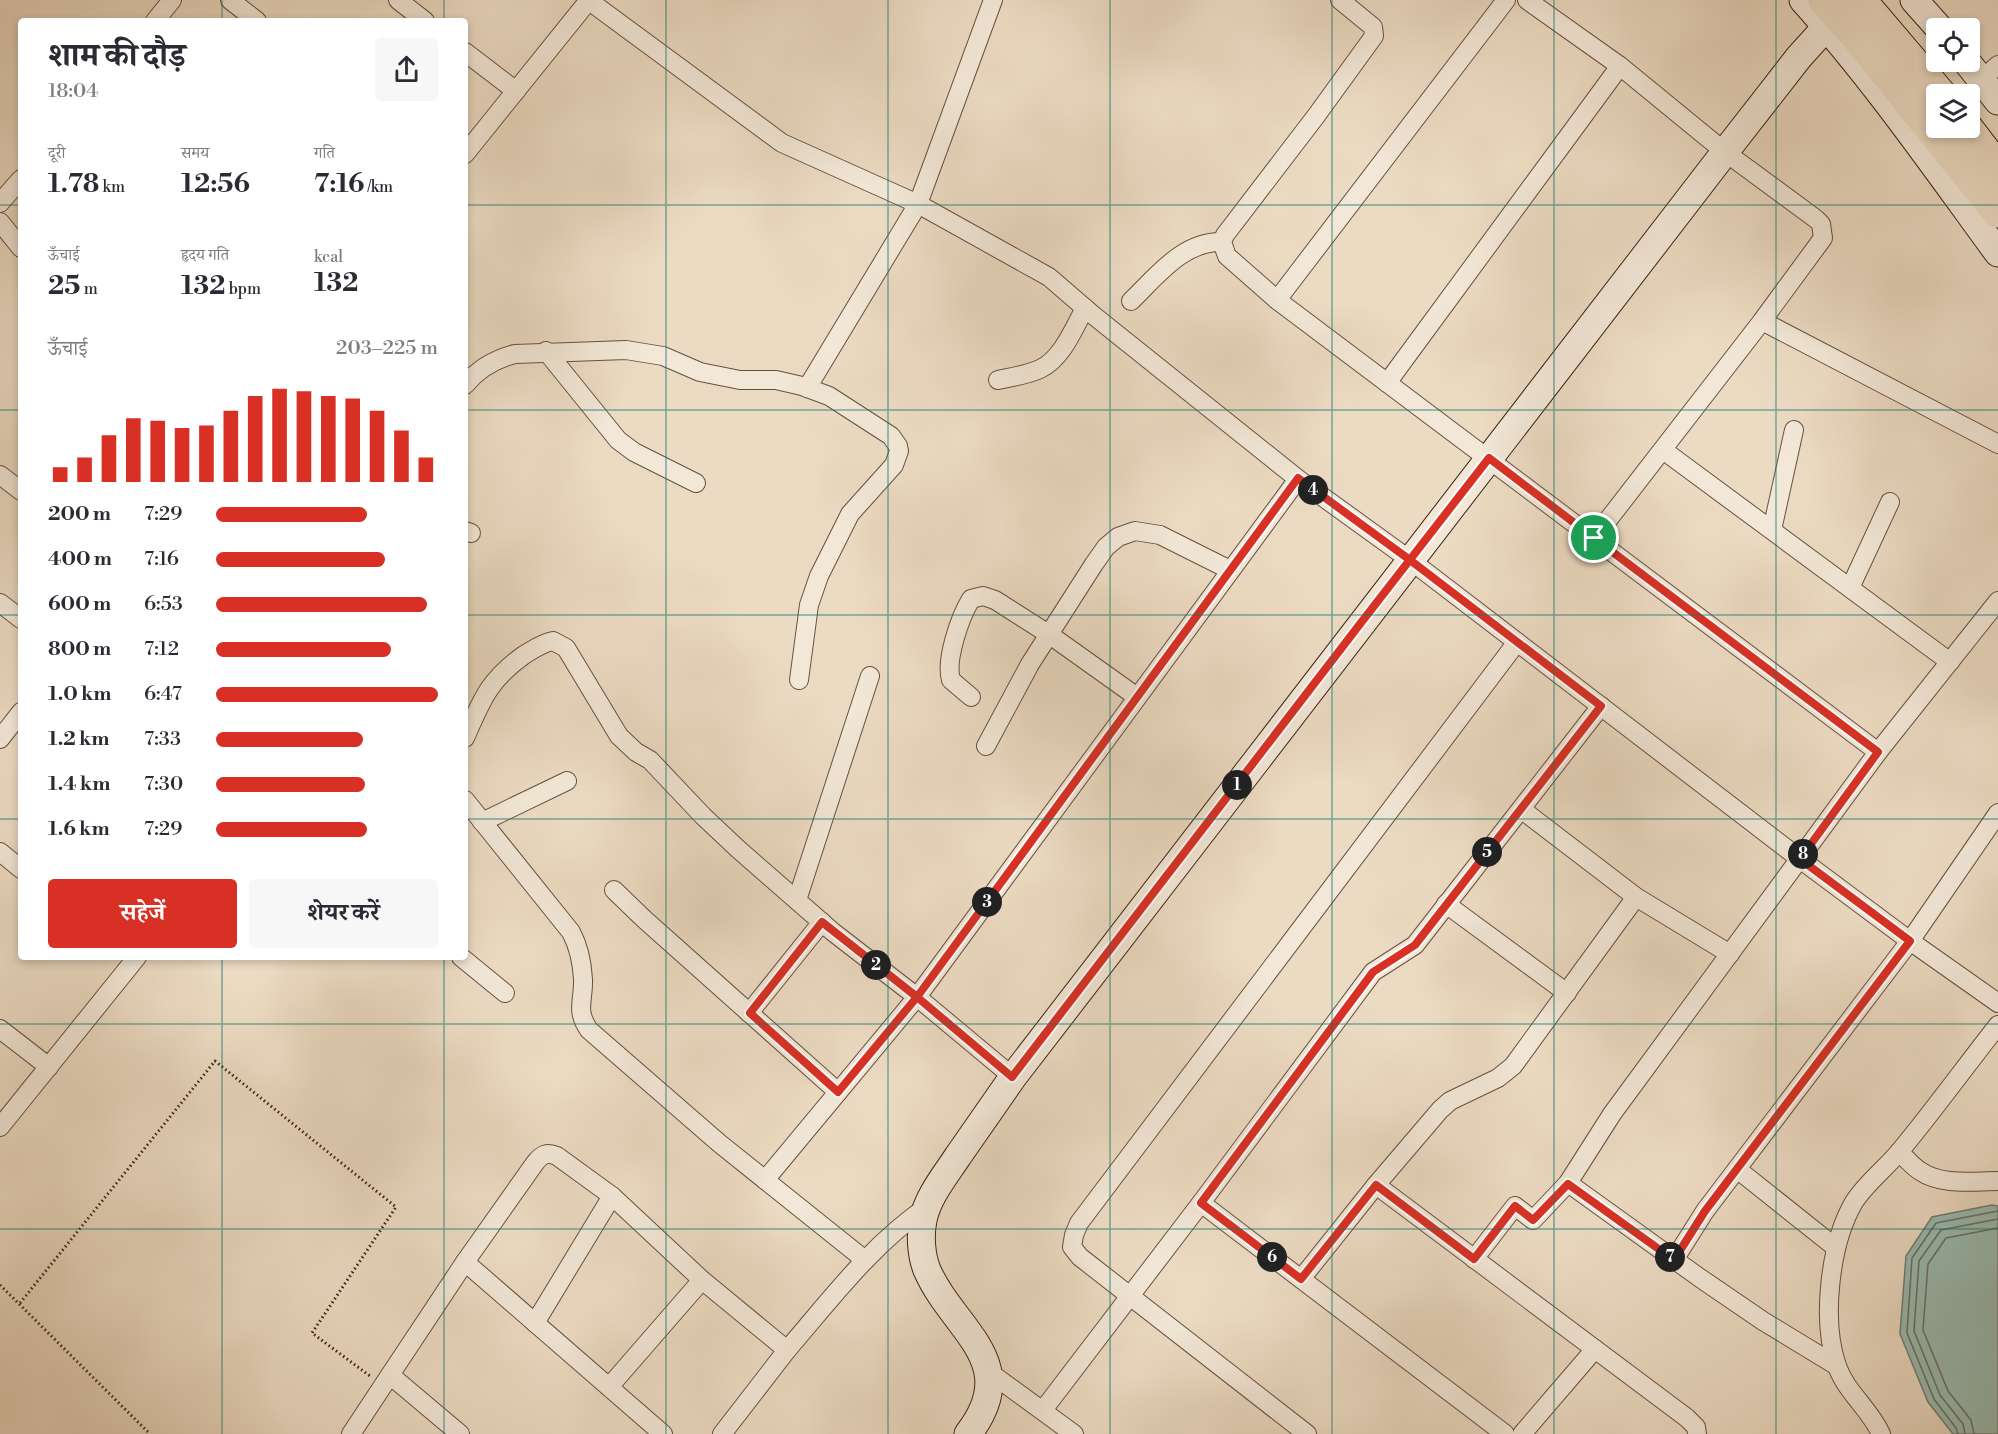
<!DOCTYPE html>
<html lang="hi">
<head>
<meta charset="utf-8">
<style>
  :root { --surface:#fff; --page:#f7f7f7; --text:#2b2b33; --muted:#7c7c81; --accent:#d93025 }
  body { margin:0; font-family:"Libre Bodoni","Noto Serif Devanagari",serif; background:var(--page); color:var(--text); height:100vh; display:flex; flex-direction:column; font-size:22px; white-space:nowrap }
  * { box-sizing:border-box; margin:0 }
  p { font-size:20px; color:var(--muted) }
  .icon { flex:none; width:33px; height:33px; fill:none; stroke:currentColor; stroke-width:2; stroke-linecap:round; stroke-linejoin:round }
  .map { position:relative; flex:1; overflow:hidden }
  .drawer { position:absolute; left:18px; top:18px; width:450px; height:942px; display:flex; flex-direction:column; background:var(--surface); border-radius:6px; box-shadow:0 3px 9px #0003 }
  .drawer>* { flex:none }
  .fabs { position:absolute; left:1926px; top:18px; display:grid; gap:12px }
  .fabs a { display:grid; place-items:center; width:54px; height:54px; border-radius:6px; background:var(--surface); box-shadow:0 3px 9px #0003; font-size:30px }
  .pin { position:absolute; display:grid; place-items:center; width:51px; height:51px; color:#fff; margin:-26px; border:3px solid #fff; border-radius:50%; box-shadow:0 2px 6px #0007 }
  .km { position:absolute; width:30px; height:30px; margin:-15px; border-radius:50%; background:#222; color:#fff; font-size:16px; line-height:30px; text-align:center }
  .round { display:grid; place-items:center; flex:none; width:63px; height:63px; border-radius:6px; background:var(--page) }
  .head { display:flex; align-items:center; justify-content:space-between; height:102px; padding:0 30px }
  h1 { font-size:33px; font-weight:700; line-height:45px }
  .figures { display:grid; grid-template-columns:repeat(3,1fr); gap:9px; height:102px; padding:6px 30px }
  .figures div { display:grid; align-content:center }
  .figures b { font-size:26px; font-weight:700 }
  .figures small { font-size:16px; font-weight:400 }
  .figures p { font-size:16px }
  .chart { height:168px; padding:12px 30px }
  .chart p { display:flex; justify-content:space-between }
  .chart svg { width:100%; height:108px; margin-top:6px; stroke:var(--accent); stroke-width:6 }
  .cta { display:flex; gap:12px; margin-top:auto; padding:12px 30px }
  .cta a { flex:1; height:69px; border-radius:6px; background:var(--accent); color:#fff; font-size:24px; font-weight:700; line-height:69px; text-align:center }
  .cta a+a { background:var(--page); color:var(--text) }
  ul { padding:0 30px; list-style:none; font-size:20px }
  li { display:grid; grid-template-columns:96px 72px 1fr; align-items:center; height:45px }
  li i { height:15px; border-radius:8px; background:var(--accent) }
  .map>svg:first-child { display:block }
</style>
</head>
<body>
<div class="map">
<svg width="1998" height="1434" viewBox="0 0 1998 1434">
  <rect width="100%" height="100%" fill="#ecdbc3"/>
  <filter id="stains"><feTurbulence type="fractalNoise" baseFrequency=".00333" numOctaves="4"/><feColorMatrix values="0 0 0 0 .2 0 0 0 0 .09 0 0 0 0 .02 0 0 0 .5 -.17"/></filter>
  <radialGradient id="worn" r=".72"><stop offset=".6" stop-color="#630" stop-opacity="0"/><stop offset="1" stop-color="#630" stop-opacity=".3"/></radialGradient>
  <polygon fill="#99bbb2" stroke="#737e73" stroke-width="1.5" points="1992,1205 1998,1206 1998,1434 1953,1434 1928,1402 1900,1334 1906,1256 1932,1217"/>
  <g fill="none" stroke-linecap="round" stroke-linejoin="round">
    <g stroke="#6a6e64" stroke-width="1.5">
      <polyline points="1958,1434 1956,1428 1934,1399 1907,1333 1912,1258 1936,1223 1998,1211"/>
      <polyline points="1965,1434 1963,1424 1940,1395 1914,1331 1919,1261 1941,1230 1998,1219"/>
      <polyline points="1974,1434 1971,1420 1948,1391 1923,1330 1928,1264 1946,1238 1998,1228"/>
    </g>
    <g stroke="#675040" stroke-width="20">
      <g id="street">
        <polyline points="230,0 257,21"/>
        <polyline points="398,0 425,21"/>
        <polyline points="588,0 782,143 918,204 1049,277 1093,315 1298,479 1410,560 1800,859 1910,941 1998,1003"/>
        <polyline points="1506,0 1277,300 1878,752"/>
        <polyline points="155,21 172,0"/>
        <polyline points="465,52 516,91"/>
        <polyline points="1981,80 1998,65"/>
        <polyline points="465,154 589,0"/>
        <polyline points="0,203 21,179"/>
        <polyline points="0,222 21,248"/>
        <polyline points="1277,300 1227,256 1222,242 1225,235 1316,116 1374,36 1373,27 1340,0"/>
        <path d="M1131 301C1157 276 1183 241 1222 242"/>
        <polyline points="1762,321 1998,444"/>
        <polyline points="546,351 618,440 634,452 696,483"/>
        <path d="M998 380C1012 377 1027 375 1040 369 1062 359 1074 328 1085 308"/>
        <polyline points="1387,383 1620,66 1527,0"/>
        <path d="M465 385C478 369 495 359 515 354L626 350 663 356 700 372 740 380H776L802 386 829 396 891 436 898 446 899 451 894 465 850 514 819 576 809 605 799 680"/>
        <polyline points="807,388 918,204 993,0"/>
        <polyline points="1663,450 1950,662"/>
        <polyline points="0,475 21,491"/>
        <polyline points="1772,530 1794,430"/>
        <polyline points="465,531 471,533"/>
        <polyline points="1594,538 1762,321 1823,238 1821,224 1816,219 1725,152 1620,66"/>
        <polyline points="1850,588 1890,502"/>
        <polyline points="0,603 21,619"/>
        <path d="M971 697 951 680C945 660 960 617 971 599L983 596 995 600 1050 635 1137 697"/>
        <path d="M465 738C482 699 489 680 524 655 534 649 542 643 553 641L566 648 619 736 636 752 650 760 703 816 738 849 833 932 917 997 765 1180"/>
        <polyline points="0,739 21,712"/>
        <polyline points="986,746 1030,664 1094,564 1106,547 1118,537 1135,531 1160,535 1230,570"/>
        <path d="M465 800 571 932C579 947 582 961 583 979 584 1000 575 1010 589 1030L719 1143 865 1260"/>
        <polyline points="1521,809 1636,897 1730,954"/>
        <polyline points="482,822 567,781"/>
        <polyline points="0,852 21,869"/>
        <polyline points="614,890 644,919 838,1092"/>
        <polyline points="797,900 870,676"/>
        <polyline points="1446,904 1567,993"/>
        <polyline points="461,957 505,993"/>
        <polyline points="749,1013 822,922"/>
        <polyline points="0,1029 49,1067"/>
        <polyline points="1013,1077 917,997 1298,479"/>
        <polyline points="0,1127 137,957"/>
        <path d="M1899 1152C1906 1158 1912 1166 1920 1171 1942 1186 1973 1181 1998 1181"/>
        <polyline points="1737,1169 1835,1247"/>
        <polyline points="1568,1183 1700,1278 1763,1321 1837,1366"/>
        <polyline points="1376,1185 1687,1418 1696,1427 1697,1434"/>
        <polyline points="1201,1203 1505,1434"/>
        <polyline points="1474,1259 1515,1206 1533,1220 1568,1183 1612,1114 1878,752 1998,601"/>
        <polyline points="1674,1260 1705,1211 1910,941 1998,813"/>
        <path d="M465 1262 535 1163C542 1154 547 1152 557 1156L612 1196 702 1280 787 1350 722 1434"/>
        <polyline points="1301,1279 1376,1185 1440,1110 1450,1101 1498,1078 1513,1066 1636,897"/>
        <polyline points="535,1323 612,1196"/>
        <path d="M787 1350C831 1299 872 1244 928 1206"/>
        <polyline points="989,1372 1074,1434"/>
        <polyline points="609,1387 702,1280"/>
        <polyline points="1043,1410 1201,1203 1373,972 1415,945 1601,706"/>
        <polyline points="351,1434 390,1375"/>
        <polyline points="460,1434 390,1375 465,1262 663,1434"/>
        <polyline points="1307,1434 1080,1257 1072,1247 1074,1235 1079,1223 1517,642"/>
        <polyline points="1522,1434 1595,1349"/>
        <path d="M1881 1434C1870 1409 1846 1392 1837 1366 1821 1320 1830 1243 1854 1202 1866 1183 1886 1168 1900 1151 1934 1110 1965 1067 1998 1025"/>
      </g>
    </g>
    <g stroke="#3b2215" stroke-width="29">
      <g id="secondary">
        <path d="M1803 0C1874 79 1935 167 1998 253"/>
        <polyline points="1914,0 1939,28"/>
        <polyline points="1967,62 1998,101"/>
        <path d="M968 1434C1024 1362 953 1330 927 1270 921 1255 920 1235 923 1220 928 1196 945 1176 958 1156 976 1130 995 1103 1013 1077L1725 152 1799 57 1827 26"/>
      </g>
    </g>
    <g stroke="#3b2215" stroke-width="35">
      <g id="highway">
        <polyline points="1825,0 1854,32 1998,211"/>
        <polyline points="1859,0 1939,94"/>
        <polyline points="1966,128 1998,170"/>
      </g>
    </g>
    <g stroke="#3b2215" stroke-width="3" stroke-dasharray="1.5 3" stroke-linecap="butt">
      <polyline points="0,1285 150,1434"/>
      <polyline points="20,1303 215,1061 396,1207 312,1333 370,1376"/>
    </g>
    <use href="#street" stroke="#f3e8d8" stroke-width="18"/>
    <use href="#secondary" stroke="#f3e8d8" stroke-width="27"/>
    <use href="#highway" stroke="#ecdbc3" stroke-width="33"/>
  </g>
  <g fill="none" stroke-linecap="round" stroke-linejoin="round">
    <g stroke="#fff" stroke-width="12">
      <polyline id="route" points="1594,538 1489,458 1360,624 1012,1077 917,997 822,922 750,1013 838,1092 917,997 1298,478 1410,560 1601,706 1415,945 1373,972 1201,1203 1301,1279 1376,1185 1474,1259 1515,1206 1533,1220 1568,1184 1674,1260 1705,1211 1910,941 1800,859 1878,752 1594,538"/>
    </g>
    <use href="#route" stroke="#d93025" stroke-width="8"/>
  </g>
  <path fill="none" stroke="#0f766e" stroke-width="1.5" stroke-opacity="0.55" d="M222 0V21M444 0V21M666 0V1434M888 0V1434M1110 0V1434M1332 0V1434M1554 0V1434M1776 0V1434M0 205H21M465 205H1998M0 410H21M465 410H1998M0 615H21M465 615H1998M0 819H21M465 819H1998M222 957V1434M444 957V1434M0 1024H1998M0 1229H1998"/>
  <rect width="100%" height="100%" filter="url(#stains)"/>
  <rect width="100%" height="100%" fill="url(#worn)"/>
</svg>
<div class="fabs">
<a><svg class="icon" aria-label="locate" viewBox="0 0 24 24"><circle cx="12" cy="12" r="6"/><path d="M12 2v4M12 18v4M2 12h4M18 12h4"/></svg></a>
<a><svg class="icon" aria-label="layers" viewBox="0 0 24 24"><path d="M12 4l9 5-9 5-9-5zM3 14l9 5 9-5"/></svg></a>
</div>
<div class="pin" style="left:1594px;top:538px;background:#1e9e55"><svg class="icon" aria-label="arrive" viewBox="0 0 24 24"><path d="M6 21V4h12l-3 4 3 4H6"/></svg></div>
<b class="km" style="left:1237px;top:785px">1</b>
<b class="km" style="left:876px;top:965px">2</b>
<b class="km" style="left:987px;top:902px">3</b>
<b class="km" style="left:1313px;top:490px">4</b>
<b class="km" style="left:1487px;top:852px">5</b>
<b class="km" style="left:1272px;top:1257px">6</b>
<b class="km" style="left:1670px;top:1257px">7</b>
<b class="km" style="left:1803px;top:854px">8</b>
<section class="drawer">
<div class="head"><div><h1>शाम की दौड़</h1><p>18:04</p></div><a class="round"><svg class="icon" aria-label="share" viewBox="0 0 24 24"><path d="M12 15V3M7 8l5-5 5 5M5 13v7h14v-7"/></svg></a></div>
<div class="figures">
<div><p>दूरी</p><b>1.78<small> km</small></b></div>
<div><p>समय</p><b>12:56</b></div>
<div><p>गति</p><b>7:16<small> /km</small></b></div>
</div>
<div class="figures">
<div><p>ऊँचाई</p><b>25<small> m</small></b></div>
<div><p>हृदय गति</p><b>132<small> bpm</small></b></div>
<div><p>kcal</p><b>132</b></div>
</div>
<div class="chart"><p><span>ऊँचाई</span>203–225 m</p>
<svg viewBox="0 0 160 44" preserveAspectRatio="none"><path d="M5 44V38M15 44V34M25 44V25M35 44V18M45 44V19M55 44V22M65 44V21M75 44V15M85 44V9M95 44V6M105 44V7M115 44V9M125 44V10M135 44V15M145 44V23M155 44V34"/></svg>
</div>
<ul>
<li><b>200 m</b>7:29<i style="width:68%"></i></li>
<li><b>400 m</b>7:16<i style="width:76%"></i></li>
<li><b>600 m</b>6:53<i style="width:95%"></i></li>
<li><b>800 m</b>7:12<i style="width:79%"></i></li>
<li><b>1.0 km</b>6:47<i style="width:100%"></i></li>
<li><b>1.2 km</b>7:33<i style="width:66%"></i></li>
<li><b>1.4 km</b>7:30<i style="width:67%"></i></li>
<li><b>1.6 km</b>7:29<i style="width:68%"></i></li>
</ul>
<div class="cta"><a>सहेजें</a><a>शेयर करें</a></div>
</section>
</div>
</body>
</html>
